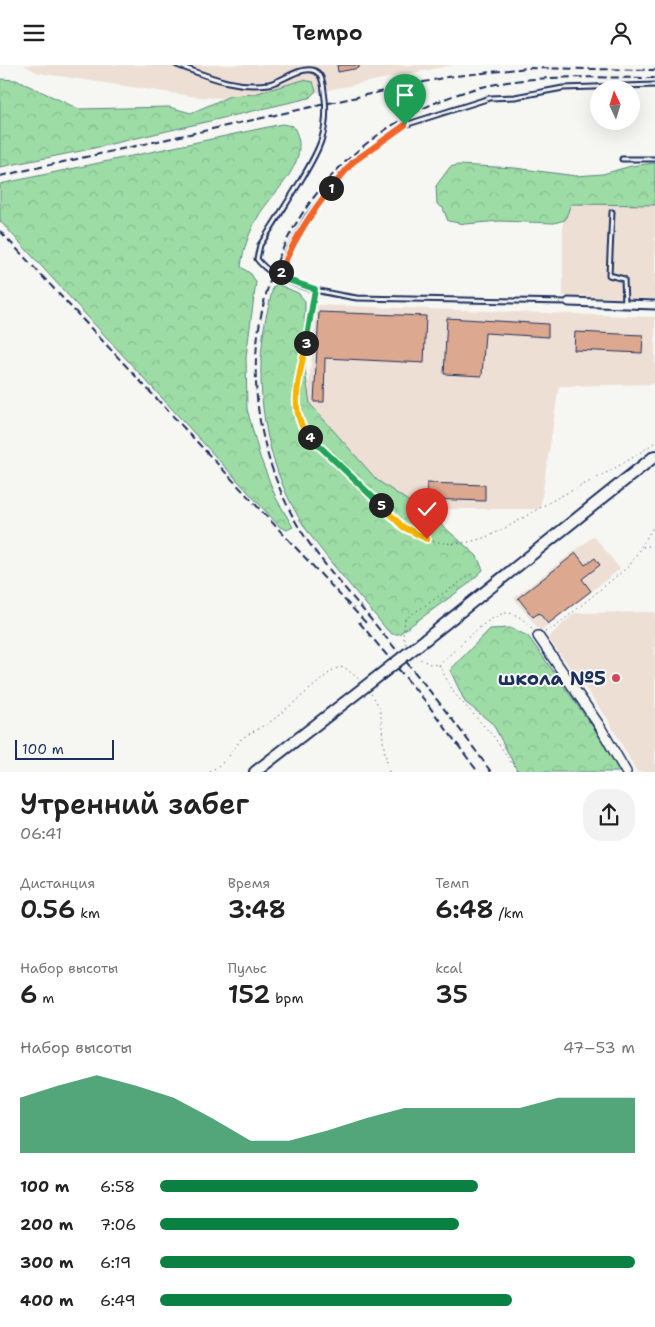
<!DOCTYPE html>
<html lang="ru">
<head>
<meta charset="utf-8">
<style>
  :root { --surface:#fff; --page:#f2f2f2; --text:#222; --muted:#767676; --accent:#0b8043 }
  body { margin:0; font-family:"Shantell Sans",sans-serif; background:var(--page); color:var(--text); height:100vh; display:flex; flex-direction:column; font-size:19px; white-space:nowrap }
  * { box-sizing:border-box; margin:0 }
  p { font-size:16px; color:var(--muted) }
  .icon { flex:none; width:28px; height:28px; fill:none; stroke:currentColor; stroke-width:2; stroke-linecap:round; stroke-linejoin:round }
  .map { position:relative; height:707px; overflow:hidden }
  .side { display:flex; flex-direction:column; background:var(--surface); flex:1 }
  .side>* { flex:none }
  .needle { width:32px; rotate:356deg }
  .fabs { position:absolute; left:590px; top:15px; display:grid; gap:10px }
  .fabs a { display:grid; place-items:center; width:50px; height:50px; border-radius:50%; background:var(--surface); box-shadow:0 5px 20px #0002; font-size:25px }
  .scale { position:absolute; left:15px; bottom:12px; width:99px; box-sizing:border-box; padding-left:5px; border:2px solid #1b2f5e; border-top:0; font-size:14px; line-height:18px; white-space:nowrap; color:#1b2f5e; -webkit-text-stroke:4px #f6f6f2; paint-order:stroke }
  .pin { position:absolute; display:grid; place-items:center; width:42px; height:42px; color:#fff; margin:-51px -21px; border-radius:50% 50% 50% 0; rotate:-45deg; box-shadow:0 0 5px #0007 }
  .pin .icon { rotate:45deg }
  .km { position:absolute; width:25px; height:25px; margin:-12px; border-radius:50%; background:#222; color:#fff; font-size:14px; line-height:25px; text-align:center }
  .round { display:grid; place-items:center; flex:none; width:52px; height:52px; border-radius:20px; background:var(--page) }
  .overview { display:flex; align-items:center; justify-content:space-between; height:85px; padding:0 20px }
  h1 { font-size:28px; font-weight:600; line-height:38px }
  .figures { display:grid; grid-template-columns:repeat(3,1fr); gap:8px; height:85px; padding:5px 20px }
  .figures div { display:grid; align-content:center }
  .figures b { font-size:25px; font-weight:600 }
  .figures small { font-size:14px; font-weight:400 }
  .figures p { font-size:14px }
  .chart { height:140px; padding:10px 20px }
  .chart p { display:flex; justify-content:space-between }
  .chart svg { width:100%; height:90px; margin-top:5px; fill:var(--accent); opacity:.7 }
  ul { padding:0 20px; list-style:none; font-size:16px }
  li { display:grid; grid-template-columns:80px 60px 1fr; align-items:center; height:38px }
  li i { height:12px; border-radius:6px; background:var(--accent) }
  header { display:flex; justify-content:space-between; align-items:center; height:65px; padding:0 20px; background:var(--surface); font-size:22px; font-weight:600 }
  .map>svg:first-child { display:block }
</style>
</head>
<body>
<header><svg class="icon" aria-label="menu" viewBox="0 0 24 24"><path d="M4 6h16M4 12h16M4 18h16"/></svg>Tempo<svg class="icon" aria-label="person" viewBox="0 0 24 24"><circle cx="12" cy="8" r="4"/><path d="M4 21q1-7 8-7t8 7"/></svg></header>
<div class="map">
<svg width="655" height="707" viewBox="0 0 655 707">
  <defs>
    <pattern id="forest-crowns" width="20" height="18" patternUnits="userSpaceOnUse" patternTransform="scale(1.25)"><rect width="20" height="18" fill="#9ddca5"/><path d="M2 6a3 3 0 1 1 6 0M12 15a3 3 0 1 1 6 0" fill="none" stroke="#87bd90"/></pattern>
  </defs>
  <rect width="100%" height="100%" fill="#f6f6f2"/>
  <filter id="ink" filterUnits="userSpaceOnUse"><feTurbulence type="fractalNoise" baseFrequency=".02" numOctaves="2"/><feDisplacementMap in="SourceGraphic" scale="10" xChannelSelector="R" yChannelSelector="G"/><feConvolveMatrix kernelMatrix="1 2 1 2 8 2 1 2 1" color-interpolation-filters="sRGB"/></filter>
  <g filter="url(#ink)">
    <g fill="#eedfd5">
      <polygon points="24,0 453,0 278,35 198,32 39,8"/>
      <polygon points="563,129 655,132 655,234 563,231"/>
      <polygon points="317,240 655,252 655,319 559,321 540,444 425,444 367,413 307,338"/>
      <polygon points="594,471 620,504 540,566 514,533"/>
      <polygon points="655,547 655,707 637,707 607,653 548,573 574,548"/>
    </g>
    <g fill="url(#forest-crowns)" stroke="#5c8682">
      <polygon points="0,14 16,15 79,44 169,42 191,48 230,31 254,29 303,15 313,17 316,26 309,33 81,86 0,102"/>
      <path d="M282 59 293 61C314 95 275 124 259 150 250 165 243 184 241 202L251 209 256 217 246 292 247 344 260 392 276 433 293 462 287 465 280 462 0 156V119Z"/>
      <polygon points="655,98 655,140 571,139 565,155 554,158 500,156 465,159 448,156 443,143 437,139 436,121 450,102 458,100 515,103 576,111 603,109 631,101"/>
      <path d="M277 219 298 228 305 236V305L310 339 377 415 435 454 477 491 483 505 467 520 399 569H392L387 565C361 532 332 501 308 467 268 409 254 332 264 263 266 250 270 236 273 222Z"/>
      <polygon points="510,563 528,571 615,693 622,707 518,707 493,659 465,637 450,605 490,564"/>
    </g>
    <g fill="#dca890" stroke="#1b2f5e">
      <polygon points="337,0 359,0 359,3 338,7"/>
      <polygon points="319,247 426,251 424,298 325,293 324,337 314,337"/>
      <polygon points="447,253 548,259 548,272 485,268 482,311 444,309"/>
      <polygon points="575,267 643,270 642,288 574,285"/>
      <polygon points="427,418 485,420 485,436 426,434"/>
      <polygon points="576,488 585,500 595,493 600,500 582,514 591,526 548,559 539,548 533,552 518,533"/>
    </g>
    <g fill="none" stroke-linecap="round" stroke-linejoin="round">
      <g stroke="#1b2f5e" stroke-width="7">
        <g id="service">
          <path d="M177 0C207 11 235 24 269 19 283 16 297 3 312 5 322 7 323 18 324 26 331 70 316 90 295 125 283 144 272 162 260 180L257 194C276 220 326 228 357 233L568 237"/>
          <polyline points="622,94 655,94"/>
          <polyline points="612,147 609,210 624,214 625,239"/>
          <polyline points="279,212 288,187 308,151 353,97 405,60 490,33 515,32 563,23 655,20"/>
        </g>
      </g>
      <g stroke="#1b2f5e" stroke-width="11">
        <polyline id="minor" points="569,237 655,240"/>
      </g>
      <g stroke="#1b2f5e" stroke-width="12">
        <polyline id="tertiary" points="538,571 599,660 626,707"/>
      </g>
      <g stroke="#1b2f5e" stroke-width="14">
        <g id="secondary">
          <polyline points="426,574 655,391"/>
          <polyline points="255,707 344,638"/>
        </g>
      </g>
      <g stroke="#1b2f5e" stroke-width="1" stroke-dasharray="1 4" stroke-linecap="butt">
        <path d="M314 230 297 323V346L305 367 403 462C465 502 506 460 559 432 592 415 625 400 655 377"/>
        <polyline points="643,482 655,480"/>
        <polyline points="545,567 555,562 630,500 655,459"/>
        <polyline points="406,579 403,571 405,554 472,509"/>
        <polyline points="416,592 430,599 439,600 454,628 494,672 518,707"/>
        <path d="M439 600C454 587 487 550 506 548 516 547 528 558 534 566"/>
        <path d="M371 629C383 643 381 657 383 675 384 686 387 696 389 707"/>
        <polyline points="210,707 226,695 242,673 273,655 334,604 344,602 359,614"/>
      </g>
      <use href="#service" stroke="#f6f6f2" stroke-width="3"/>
      <use href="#minor" stroke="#f6f6f2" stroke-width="7"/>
      <use href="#tertiary" stroke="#f6f6f2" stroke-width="9"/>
      <use href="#secondary" stroke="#f6f6f2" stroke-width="10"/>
      <g stroke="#1b2f5e" stroke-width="2" stroke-dasharray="8 4" stroke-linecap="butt">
        <polyline points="0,111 447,12 527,3 655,5"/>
        <polyline points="0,166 368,560"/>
        <polyline points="359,557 426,637 478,707"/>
        <path d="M491 707C453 653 411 602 368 551 341 517 309 485 290 446 206 280 282 90 458 29 521 7 589 13 655 13"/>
      </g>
      <g stroke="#1b2f5e" stroke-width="14" stroke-linecap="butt">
        <polyline id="secondary-bridge" points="344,638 426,574"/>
      </g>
      <use href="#secondary-bridge" stroke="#f6f6f2" stroke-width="10"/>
    </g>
  </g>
  <g fill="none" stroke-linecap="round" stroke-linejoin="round" filter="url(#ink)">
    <g stroke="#fff" stroke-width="10">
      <polyline id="split-1" points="331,123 353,97 405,60"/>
    </g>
    <g stroke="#fff" stroke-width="10">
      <path id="split-2" d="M281 207C293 175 310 149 331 123"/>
    </g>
    <g stroke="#fff" stroke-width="10">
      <polyline id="split-3" points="281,207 279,212 315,224 306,278"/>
    </g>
    <g stroke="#fff" stroke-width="10">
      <path id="split-4" d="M306 278C301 307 286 348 310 372"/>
    </g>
    <g stroke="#fff" stroke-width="10">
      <polyline id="split-5" points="310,372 381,440"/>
    </g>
    <g stroke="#fff" stroke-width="10">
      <polyline id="split-6" points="381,440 403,462 427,474"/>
    </g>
    <use href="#split-1" stroke="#f0652b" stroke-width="6"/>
    <use href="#split-2" stroke="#f0652b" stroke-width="6"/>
    <use href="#split-3" stroke="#22a559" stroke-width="6"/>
    <use href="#split-4" stroke="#f5b400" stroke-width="6"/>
    <use href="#split-5" stroke="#22a559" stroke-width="6"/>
    <use href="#split-6" stroke="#f5b400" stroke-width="6"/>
  </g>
  <circle fill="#d1495b" stroke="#f6f6f2" stroke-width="2" cx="616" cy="613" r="5"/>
  <g text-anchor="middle" stroke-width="4" stroke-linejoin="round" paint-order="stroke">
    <g font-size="19" font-weight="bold" fill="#1b2f5e" stroke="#f6f6f2" text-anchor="end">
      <text x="606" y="620">школа №5</text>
    </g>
  </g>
</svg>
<div class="fabs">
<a><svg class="needle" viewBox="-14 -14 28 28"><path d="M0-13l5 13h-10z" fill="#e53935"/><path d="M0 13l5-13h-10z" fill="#767676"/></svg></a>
</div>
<div class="scale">100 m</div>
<div class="pin" style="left:405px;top:60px;background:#1e9e55"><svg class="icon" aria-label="arrive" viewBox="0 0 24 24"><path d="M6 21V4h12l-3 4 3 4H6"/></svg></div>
<div class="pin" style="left:427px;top:474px;background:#d93025"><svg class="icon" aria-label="check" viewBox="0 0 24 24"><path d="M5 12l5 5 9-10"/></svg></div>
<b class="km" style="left:331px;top:123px">1</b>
<b class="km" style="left:281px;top:207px">2</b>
<b class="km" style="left:306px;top:278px">3</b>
<b class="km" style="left:310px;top:372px">4</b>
<b class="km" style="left:381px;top:440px">5</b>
</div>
<section class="side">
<div class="overview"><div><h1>Утренний забег</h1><p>06:41</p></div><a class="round"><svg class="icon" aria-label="share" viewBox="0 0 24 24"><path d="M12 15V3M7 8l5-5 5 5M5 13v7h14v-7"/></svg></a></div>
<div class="figures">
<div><p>Дистанция</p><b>0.56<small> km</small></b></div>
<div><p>Время</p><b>3:48</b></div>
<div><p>Темп</p><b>6:48<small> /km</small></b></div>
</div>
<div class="figures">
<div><p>Набор высоты</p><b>6<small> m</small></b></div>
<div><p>Пульс</p><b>152<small> bpm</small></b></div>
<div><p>kcal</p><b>35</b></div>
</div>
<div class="chart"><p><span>Набор высоты</span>47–53 m</p>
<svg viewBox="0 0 160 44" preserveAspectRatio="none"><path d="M0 44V17L10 11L20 6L30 11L40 17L50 27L60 38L70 38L80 33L90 27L100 22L110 22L120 22L130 22L140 17L150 17L160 17V44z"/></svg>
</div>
<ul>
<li><b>100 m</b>6:58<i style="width:67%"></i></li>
<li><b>200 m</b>7:06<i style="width:63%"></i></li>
<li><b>300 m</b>6:19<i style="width:100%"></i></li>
<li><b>400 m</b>6:49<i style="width:74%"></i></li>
</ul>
</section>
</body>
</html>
